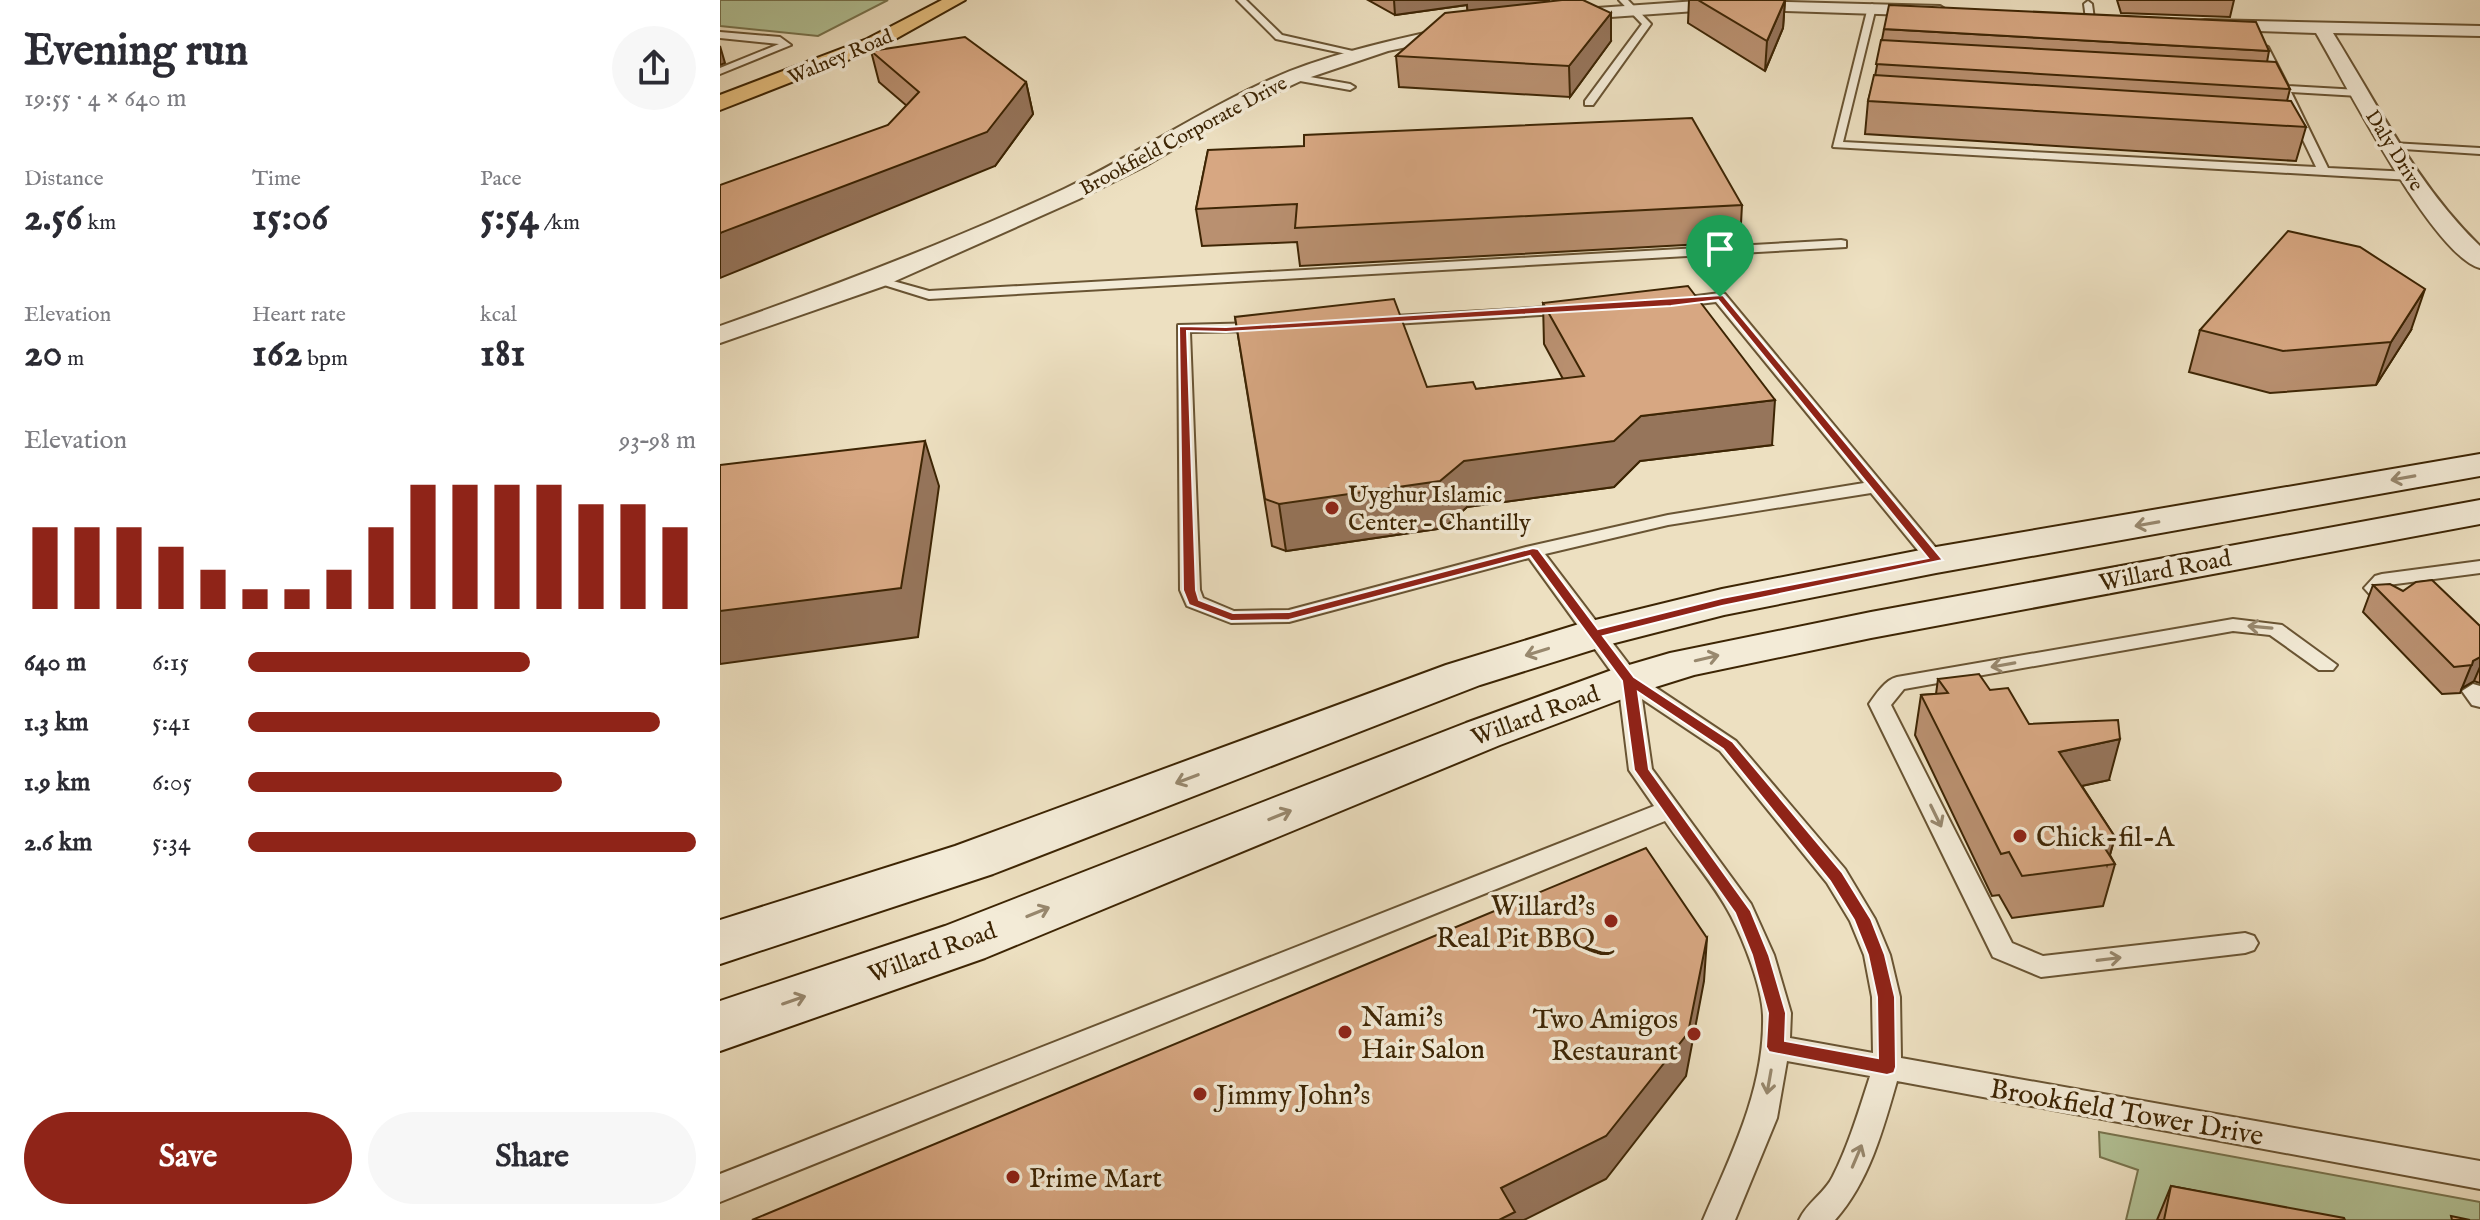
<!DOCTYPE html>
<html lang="en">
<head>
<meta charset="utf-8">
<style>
  :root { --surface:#fff; --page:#f7f7f7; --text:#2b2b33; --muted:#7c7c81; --accent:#8f2418 }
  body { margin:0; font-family:"IM FELL English",serif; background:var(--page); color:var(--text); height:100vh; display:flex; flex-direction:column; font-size:30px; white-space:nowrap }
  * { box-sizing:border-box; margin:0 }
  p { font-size:26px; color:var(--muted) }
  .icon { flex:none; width:44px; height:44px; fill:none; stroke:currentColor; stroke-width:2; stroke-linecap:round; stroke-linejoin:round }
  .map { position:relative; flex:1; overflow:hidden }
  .details { display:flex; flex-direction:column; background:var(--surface); width:720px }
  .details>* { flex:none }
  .pin { position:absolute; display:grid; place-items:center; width:68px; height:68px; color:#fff; margin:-82px -34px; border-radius:50% 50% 50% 0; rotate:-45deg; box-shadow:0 0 8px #0007 }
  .pin .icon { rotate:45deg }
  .round { display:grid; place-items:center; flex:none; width:84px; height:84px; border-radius:42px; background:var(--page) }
  .headline { display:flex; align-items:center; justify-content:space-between; height:136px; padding:0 24px }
  h1 { font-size:44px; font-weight:800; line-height:60px }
  .metrics { display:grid; grid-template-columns:repeat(3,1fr); gap:12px; height:136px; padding:8px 24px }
  .metrics div { display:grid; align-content:center }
  .metrics b { font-size:40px; font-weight:800 }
  .metrics small { font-size:22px; font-weight:400 }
  .metrics p { font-size:22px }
  .chart { height:224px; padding:16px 24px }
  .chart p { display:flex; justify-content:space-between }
  .chart svg { width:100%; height:144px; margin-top:8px; stroke:var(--accent); stroke-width:6 }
  .button { display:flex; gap:16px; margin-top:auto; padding:16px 24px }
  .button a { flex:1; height:92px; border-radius:48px; background:var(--accent); color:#fff; font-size:32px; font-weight:800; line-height:92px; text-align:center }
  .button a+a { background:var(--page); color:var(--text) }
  ul { padding:0 24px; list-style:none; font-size:26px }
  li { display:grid; grid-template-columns:128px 96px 1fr; align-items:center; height:60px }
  li i { height:20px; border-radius:10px; background:var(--accent) }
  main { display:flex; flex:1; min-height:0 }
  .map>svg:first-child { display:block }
</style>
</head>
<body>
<main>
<section class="details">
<div class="headline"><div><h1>Evening run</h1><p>19:55 · 4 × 640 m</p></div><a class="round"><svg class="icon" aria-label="share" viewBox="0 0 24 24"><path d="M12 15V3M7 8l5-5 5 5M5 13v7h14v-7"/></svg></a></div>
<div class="metrics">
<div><p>Distance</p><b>2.56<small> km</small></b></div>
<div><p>Time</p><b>15:06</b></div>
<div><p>Pace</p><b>5:54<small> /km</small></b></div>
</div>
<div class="metrics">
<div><p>Elevation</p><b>20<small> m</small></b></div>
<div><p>Heart rate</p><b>162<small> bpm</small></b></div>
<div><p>kcal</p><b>181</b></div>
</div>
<div class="chart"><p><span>Elevation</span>93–98 m</p>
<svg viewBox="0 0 160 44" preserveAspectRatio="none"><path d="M5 44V19M15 44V19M25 44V19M35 44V25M45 44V32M55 44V38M65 44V38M75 44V32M85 44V19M95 44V6M105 44V6M115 44V6M125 44V6M135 44V12M145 44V12M155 44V19"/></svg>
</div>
<ul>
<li><b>640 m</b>6:15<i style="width:63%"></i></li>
<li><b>1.3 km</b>5:41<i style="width:92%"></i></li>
<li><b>1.9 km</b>6:05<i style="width:70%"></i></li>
<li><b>2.6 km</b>5:34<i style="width:100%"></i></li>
</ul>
<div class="button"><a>Save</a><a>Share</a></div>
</section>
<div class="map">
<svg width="1760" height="1220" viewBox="0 0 1760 1220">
  <rect width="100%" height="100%" fill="#ede0c1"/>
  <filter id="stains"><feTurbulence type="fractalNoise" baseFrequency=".0025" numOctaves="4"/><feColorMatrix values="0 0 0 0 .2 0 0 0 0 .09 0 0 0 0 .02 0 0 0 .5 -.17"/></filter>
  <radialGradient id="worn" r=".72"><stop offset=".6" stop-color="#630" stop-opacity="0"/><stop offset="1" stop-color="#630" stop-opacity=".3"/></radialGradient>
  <g fill="#b3c397" stroke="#78744e" stroke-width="2">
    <polygon points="0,0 168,0 98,36 0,26"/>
    <polygon points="1379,1132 1760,1202 1760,1220 1406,1220 1418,1170 1380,1157"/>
  </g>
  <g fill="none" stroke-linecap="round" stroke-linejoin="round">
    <g stroke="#695433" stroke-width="4">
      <g id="service">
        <polygon points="517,0 526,0 562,35 646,54 641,57 556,39"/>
        <polygon points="899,0 908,0 931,24 873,105 865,105 865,101 922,24"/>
        <polygon points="1368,1 1372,4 1374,19 1370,22 1366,19 1364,4"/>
        <polygon points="1152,4 1156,7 1123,142 1596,167 1560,92 1546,88 1558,85 1541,51 1524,44 1529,41 1548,47 1568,86 1639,90 1644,93 1639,96 1571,92 1608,168 1691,172 1697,176 1691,180 1113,147 1148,7"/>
        <polygon points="0,32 60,37 71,45 0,74 0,68 59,44 0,38"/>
        <polygon points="573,74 630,84 635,87 630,90 569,79"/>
        <polygon points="1672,143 1760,148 1760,154 1668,148 1666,146"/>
        <polygon points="1121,240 1126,241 1126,247 209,299 148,280 155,276 209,291"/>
        <path d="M1000 293 1005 294 1226 560 1223 564H1209L1151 493 948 525 825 554 917 675 1016 741 1125 869 1155 919 1170 955 1180 997 1181 1058 1760 1161V1189L1177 1081C1163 1130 1149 1182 1115 1220H1079C1087 1202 1105 1193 1113 1176 1129 1144 1139 1110 1150 1076L1067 1061 1057 1118 1015 1220H983C1011 1155 1045 1088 1043 1015 1042 987 1024 941 1011 916 994 883 966 852 945 821L0 1202V1174L934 806 909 770 898 681 809 558 569 622 511 623 467 606 460 590 458 325 541 323 548 327 541 331 470 332 480 590 483 598 514 611 569 610 806 547 948 515 1144 483 996 302 953 307 946 303 953 299ZM922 699 1000 751 1107 883 1130 921 1144 955 1152 997 1153 1053 1070 1038 1071 1013 1054 955 1031 904 932 769Z"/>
        <polygon points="849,306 856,310 854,313 657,325 650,321 657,317"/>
        <polygon points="1760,561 1760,573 1668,585 1665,588 1679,604 1669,610 1662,608 1644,588 1655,576 1662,574"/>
        <path d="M1513 619 1562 625 1617 665 1613 670H1599L1550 635 1513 631 1184 689 1171 705 1292 943 1323 956 1525 933 1534 936 1538 943 1534 950 1525 953 1321 977 1273 957 1149 704C1156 694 1165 680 1177 677Z"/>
        <polygon points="1753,684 1760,686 1760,707 1752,705 1742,691"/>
      </g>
    </g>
    <g stroke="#695433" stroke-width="4">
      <g id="minor">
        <polygon points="991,0 1220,6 1228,11 1220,16 1004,9 834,21 826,16 834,11"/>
        <path d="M1485 20 1760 26V36L1613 33C1658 105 1698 187 1760 246V268C1713 256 1623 79 1596 33L1479 29 1476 25 1479 21Z"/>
        <path d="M746 24 752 25 755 29 752 33 668 51 585 79 525 107 425 166 359 199 164 286 0 343V326C117 285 232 241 344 189 421 152 492 103 570 71 627 49 687 37 746 24Z"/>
      </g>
    </g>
    <g stroke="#3d2504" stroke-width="4">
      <g id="secondary">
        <polygon points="1760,454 1760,476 1216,573 1004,615 891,644 760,685 273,874 0,964 0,920 235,846 726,665 859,624 1002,589 1216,547"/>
        <polygon points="1760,500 1760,524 1151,638 974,675 926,690 780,745 265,958 0,1051 0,1001 225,926 746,723 892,670 950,653 1151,612"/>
      </g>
    </g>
    <g stroke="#3d2504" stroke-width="4">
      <polygon id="primary" points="222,0 245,0 161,47 0,110 0,95 147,39"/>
    </g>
    <use href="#service" fill="#f3ebd7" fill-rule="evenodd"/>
    <use href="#minor" fill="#f3ebd7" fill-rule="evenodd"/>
    <use href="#secondary" fill="#f3ebd7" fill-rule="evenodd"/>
    <use href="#primary" fill="#e6c080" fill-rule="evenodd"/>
  </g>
  <g fill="#b99070" stroke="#3d2504" stroke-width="2">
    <polygon points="648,0 829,0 829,2 891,41 850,97 679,87 676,56 748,11 747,5 675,15"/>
    <polygon points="969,0 1065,0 1063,28 1045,71 968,23"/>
    <polygon points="1397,0 1514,0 1510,17 1401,13"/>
    <polygon points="1164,29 1549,51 1547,62 1570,89 1567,101 1586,127 1576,161 1145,134 1148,101 1155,76"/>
    <polygon points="151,51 306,82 313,114 275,166 168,125 187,106 159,82"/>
    <polygon points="488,150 1022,205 1020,242 580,266 577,242 482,246 476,209"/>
    <polygon points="823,303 1052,445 920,461 894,487 747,507 724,528 566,551 552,546 515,317 707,387 756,389 843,379 824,344"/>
    <polygon points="1480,330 1691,330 1656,385 1550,393 1469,372"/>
    <polygon points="1653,585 1760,626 1760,683 1754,681 1742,688 1740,693 1722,694 1643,612"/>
    <polygon points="1218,679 1270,690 1309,724 1389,780 1362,786 1395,837 1390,855 1395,864 1383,906 1292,918 1279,895 1272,896 1195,735 1201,695 1216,694"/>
    <polygon points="1451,1186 1625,1220 1437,1220"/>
  </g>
  <g fill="#96755b" stroke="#3d2504" stroke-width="2">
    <polygon points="674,0 829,0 829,12 748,22 747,5 675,15"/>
    <polygon points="1065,0 1063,28 1045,71 1047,41"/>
    <polygon points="891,13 891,41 850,97 849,66"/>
    <polygon points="0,46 5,63 0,65"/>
    <polygon points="306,82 313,114 275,166 0,278 0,233"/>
    <polygon points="1705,289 1691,330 1656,385 1671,342"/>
    <polygon points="1055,400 1052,445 920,461 894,487 747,507 724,528 566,551 559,504 921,416"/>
    <polygon points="205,441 219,486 198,637 0,664 0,611"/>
    <polygon points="1760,657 1760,667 1754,681 1742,688 1753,661"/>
    <polygon points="1400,739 1389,780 1329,793 1339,752"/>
    <polygon points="1395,837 1387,865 1379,839"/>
    <polygon points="987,938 984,981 966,1076 886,1179 804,1220 779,1220 781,1188"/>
  </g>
  <g fill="#d7a782" stroke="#3d2504" stroke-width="2">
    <polygon points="842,0 863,0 891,13 849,66 676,56 725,13"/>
    <polygon points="978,0 1065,0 1047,41"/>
    <polygon points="1169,5 1536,22 1549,51 1164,29"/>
    <polygon points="245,37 306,82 267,132 0,233 0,185 168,125 199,92 151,51"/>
    <polygon points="1161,40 1556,62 1570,89 1156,64"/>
    <polygon points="1154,75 1571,101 1586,127 1148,101"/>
    <polygon points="972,118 1022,205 575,228 577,204 476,209 488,150 584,146 584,135"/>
    <polygon points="1568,231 1640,247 1705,289 1671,342 1563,351 1480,330"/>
    <polygon points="968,286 1055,400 921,416 894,441 744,461 720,481 559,504 545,499 515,317 674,299 707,387 753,382 756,389 864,376 823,303"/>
    <polygon points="205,441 181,588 0,611 0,465"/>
    <polygon points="1712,580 1760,626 1760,657 1753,661 1752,665 1734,667 1653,585 1670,584 1683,591 1696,582"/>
    <polygon points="1259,674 1270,690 1288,688 1309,724 1398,720 1400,739 1339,752 1395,837 1379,839 1395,864 1302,876 1289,852 1281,854 1201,695 1228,693 1218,679"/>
    <polygon points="926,848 987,938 968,1033 886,1136 781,1188 795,1212 779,1220 32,1220"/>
    <polygon points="1451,1186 1624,1218 1625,1220 1444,1220"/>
    <polygon points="1731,1216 1750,1220 1732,1220"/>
  </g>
  <defs><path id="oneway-shaft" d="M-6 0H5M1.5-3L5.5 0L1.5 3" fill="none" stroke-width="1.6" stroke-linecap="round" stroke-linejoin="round" transform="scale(2)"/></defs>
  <g stroke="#98886e">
    <use href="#oneway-shaft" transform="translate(1683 478) rotate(170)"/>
    <use href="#oneway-shaft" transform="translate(1427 524) rotate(170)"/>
    <use href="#oneway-shaft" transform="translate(1540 627) rotate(-175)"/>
    <use href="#oneway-shaft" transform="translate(817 652) rotate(163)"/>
    <use href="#oneway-shaft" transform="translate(987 658) rotate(-13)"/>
    <use href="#oneway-shaft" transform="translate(1283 665) rotate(170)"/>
    <use href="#oneway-shaft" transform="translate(467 779) rotate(159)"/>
    <use href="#oneway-shaft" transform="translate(560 815) rotate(-22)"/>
    <use href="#oneway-shaft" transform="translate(1216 816) rotate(64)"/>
    <use href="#oneway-shaft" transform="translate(318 912) rotate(-22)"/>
    <use href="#oneway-shaft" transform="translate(1389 959) rotate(-7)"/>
    <use href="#oneway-shaft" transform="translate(74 1000) rotate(-19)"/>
    <use href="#oneway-shaft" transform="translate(1049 1082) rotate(100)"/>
    <use href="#oneway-shaft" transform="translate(1137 1156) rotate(-67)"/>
  </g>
  <path fill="#8f2418" stroke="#fff" stroke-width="2" fill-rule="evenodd" d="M1003 295 1223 560 1002 606 883 636 914 677 1013 742 1122 872 1151 919 1165 955 1175 997 1176 1067 1174 1073 1167 1075 1049 1052 1046 1047 1048 1013 1032 955 1015 913 914 770 902 681 810 556 569 620 511 621 469 605 463 590 459 326 506 327ZM998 300 1208 558 1002 598 878 629 818 549 813 548 569 612 513 613 479 600 476 590 467 331 506 332 951 306ZM918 692 1003 749 1110 881 1134 920 1148 955 1157 997 1158 1058 1065 1041 1066 1013 1049 955 1031 911 929 769Z"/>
  <g fill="#8f2418" stroke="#f3ebd7" stroke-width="3">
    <circle cx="612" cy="508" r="8"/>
    <circle cx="1300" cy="836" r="8"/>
    <circle cx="891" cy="921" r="8"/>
    <circle cx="625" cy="1032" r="8"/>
    <circle cx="974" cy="1034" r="8"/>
    <circle cx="480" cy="1094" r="8"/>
    <circle cx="293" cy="1177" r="8"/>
  </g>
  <g text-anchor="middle" stroke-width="7" stroke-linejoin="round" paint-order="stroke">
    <g font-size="20" fill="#3d2504" stroke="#f3ebd7">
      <text transform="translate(120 56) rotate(-23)" y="7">Walney Road</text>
      <text transform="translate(463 135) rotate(-28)" y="7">Brookfield Corporate Drive</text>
      <text transform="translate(1675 150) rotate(58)" y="7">Daly Drive</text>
    </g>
    <g font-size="24" fill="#3d2504" stroke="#f3ebd7" text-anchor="start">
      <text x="628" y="502">Uyghur Islamic<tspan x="628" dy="28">Center - Chantilly</tspan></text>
    </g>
    <g font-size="24" fill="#3d2504" stroke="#f3ebd7">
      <text transform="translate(1445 570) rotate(-11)" y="8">Willard Road</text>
      <text transform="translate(815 715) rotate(-20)" y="8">Willard Road</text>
      <text transform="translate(212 952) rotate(-20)" y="8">Willard Road</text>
    </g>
    <g font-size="28" fill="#3d2504" stroke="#f3ebd7" text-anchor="start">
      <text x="1316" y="846">Chick-fil-A</text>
      <text x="875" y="915" text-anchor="end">Willard's<tspan x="875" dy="32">Real Pit BBQ</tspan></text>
      <text x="641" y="1026">Nami's<tspan x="641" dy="32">Hair Salon</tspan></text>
      <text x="958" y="1028" text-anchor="end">Two Amigos<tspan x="958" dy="32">Restaurant</tspan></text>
      <text x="496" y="1104">Jimmy John's</text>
      <text x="309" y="1187">Prime Mart</text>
    </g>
    <g font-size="28" fill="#3d2504" stroke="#f3ebd7">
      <text transform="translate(1407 1111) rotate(10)" y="10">Brookfield Tower Drive</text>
    </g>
  </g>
  <rect width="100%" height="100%" filter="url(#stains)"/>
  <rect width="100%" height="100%" fill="url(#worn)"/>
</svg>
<div class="pin" style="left:1000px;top:297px;background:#1e9e55"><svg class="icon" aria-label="arrive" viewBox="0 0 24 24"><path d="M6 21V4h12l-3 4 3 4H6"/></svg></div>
</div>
</main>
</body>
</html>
